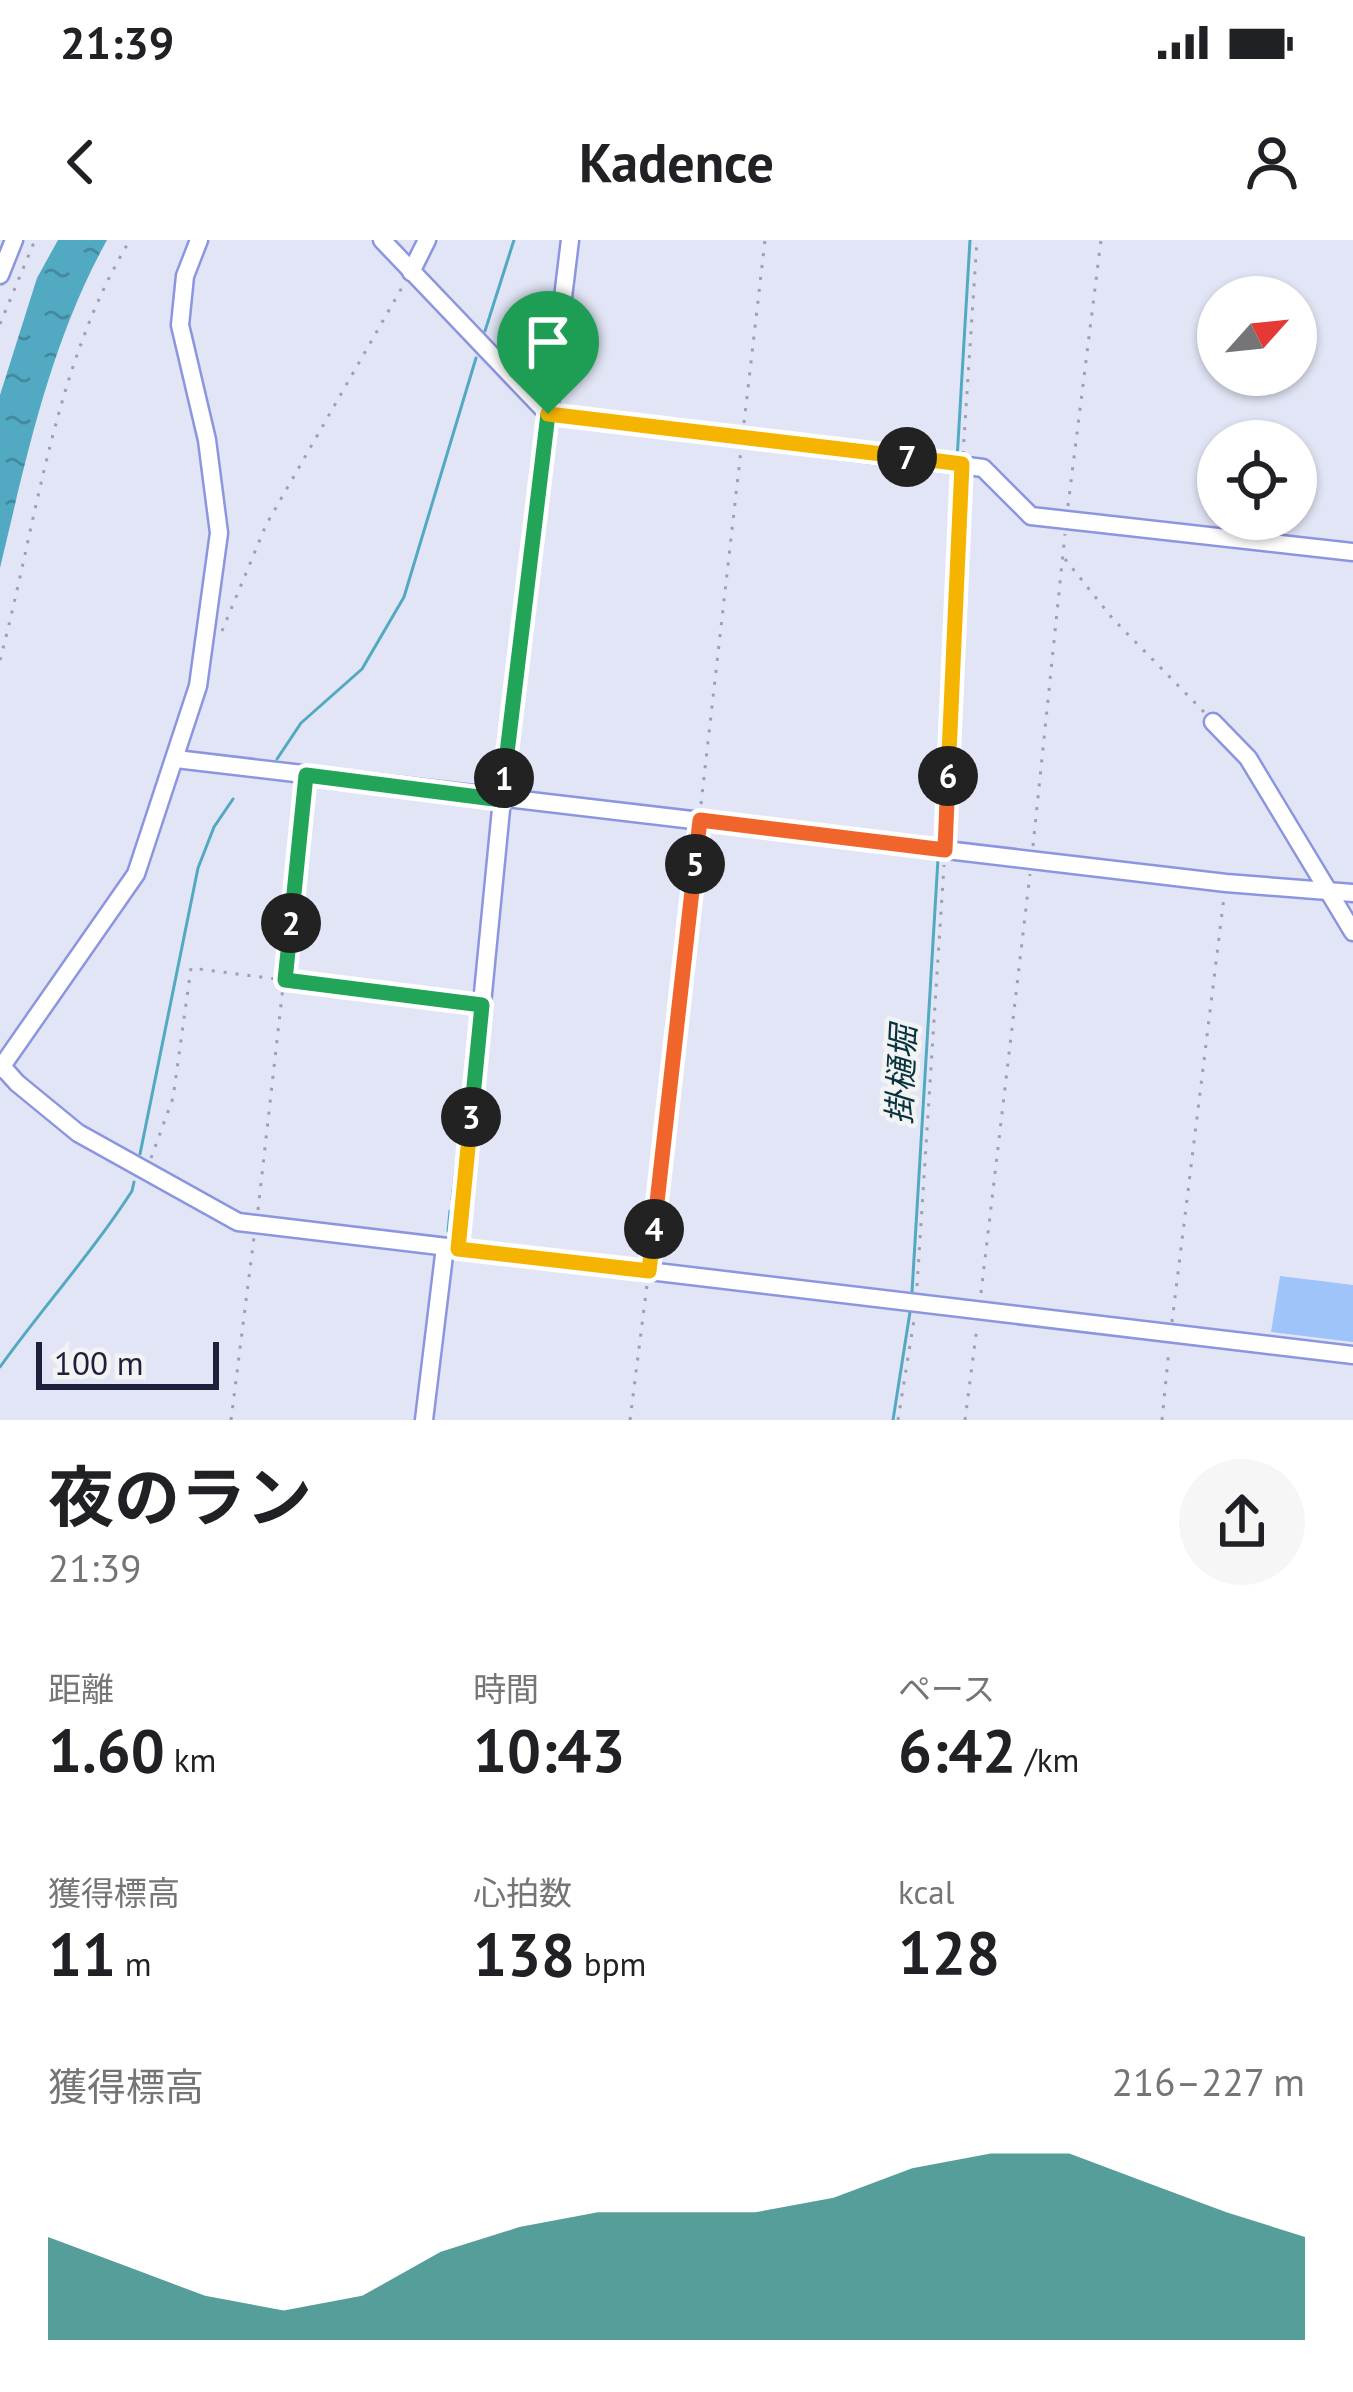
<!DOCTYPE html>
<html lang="ja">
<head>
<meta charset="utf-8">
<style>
  :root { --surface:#fff; --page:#f6f6f6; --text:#202124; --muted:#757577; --accent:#0f766e }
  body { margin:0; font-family:"PT Sans","Noto Sans JP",sans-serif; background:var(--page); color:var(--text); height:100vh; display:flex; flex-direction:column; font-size:45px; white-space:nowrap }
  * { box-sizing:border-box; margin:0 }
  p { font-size:39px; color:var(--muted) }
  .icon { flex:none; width:66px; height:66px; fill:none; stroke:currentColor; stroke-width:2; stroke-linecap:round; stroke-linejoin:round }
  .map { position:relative; height:1180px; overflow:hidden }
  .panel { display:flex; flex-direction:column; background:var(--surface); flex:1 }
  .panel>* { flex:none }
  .needle { width:78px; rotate:63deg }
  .fabs { position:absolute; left:1197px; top:36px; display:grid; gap:24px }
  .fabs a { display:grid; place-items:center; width:120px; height:120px; border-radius:50%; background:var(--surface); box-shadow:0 3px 9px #0004; font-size:60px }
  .scale { position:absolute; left:36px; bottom:30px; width:183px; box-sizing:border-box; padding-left:12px; border:6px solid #1d1f3c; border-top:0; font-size:33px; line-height:42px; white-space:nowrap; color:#1d1f3c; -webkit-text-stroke:9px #f3f3f3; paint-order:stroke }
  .pin { position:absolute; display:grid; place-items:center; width:102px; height:102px; color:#fff; margin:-123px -51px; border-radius:50% 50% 50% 0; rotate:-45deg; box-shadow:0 0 12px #0007 }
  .pin .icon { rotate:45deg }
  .km { position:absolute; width:60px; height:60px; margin:-30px; border-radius:50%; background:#222; color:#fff; font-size:33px; line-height:60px; text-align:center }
  .round { display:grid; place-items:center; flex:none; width:126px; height:126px; border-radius:63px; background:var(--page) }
  .summary { display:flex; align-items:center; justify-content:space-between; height:204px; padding:0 48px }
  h1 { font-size:66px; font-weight:700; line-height:90px }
  .metrics { display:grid; grid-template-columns:repeat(3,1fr); gap:18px; height:204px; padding:12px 48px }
  .metrics div { display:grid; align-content:center }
  .metrics b { font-size:60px; font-weight:700 }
  .metrics small { font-size:33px; font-weight:400 }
  .metrics p { font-size:33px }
  .chart { height:336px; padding:24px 48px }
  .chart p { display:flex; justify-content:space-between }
  .chart svg { width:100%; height:216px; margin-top:12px; fill:var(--accent); opacity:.7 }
  .status { display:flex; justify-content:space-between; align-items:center; height:84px; padding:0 60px; background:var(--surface); direction:ltr }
  .status svg { height:33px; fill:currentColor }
  header { display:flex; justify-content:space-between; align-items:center; height:156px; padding:0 48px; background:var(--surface); font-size:54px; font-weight:700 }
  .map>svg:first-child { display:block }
</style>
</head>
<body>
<div class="status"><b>21:39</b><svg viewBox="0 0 49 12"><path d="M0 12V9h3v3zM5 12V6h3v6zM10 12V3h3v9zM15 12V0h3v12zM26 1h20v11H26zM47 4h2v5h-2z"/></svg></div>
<header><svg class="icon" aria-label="back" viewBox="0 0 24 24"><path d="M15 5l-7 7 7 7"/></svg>Kadence<svg class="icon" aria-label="person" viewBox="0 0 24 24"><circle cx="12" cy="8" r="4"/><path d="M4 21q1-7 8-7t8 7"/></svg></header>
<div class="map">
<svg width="1353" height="1180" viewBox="0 0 1353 1180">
  <defs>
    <pattern id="water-ripples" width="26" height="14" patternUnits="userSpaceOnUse" patternTransform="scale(3)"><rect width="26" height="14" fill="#51aac2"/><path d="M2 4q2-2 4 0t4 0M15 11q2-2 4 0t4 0" fill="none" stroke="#438a9f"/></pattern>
  </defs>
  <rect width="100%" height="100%" fill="#e2e5f5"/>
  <path fill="url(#water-ripples)" d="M58 0H107C50 103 27 215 0 328V155L37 38Z"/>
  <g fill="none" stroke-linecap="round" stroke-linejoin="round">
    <g stroke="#51aac2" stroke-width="3">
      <polyline points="485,91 514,0"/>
      <polyline points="957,220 970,0"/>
      <polyline points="277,519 301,483 362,429 404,357 476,118"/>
      <polyline points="939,601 956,233"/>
      <polyline points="460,887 471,792"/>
      <polyline points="140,914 198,628 214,587 233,559"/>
      <polyline points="452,959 459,899"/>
      <polyline points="448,991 450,971"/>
      <polyline points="912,1052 938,619"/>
      <path d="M0 1127C43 1067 92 1013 132 951L134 942"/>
      <polyline points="893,1180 910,1072"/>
    </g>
  </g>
  <polygon fill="#9fc4fa" points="1280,1036 1353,1045 1353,1102 1271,1092"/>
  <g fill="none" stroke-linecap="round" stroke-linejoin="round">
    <g stroke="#8c95df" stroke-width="21">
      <g id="minor">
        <polyline points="382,0 548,174 983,228 1031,276 1353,312"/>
        <polyline points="411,32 427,0"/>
        <polyline points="0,35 14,0"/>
        <polyline points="1213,482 1248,518 1353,692"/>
        <polyline points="176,519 1226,643 1353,653"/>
        <polyline points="0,824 17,843 78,893 238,982 1353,1115"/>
        <polyline points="0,829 136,634 198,446 219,293 207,200 180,85 185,36 199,0"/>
        <polyline points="458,1009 502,559 570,0"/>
        <polyline points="424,1180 445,1007"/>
      </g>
    </g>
    <g stroke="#9d9fb4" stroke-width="3" stroke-dasharray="3 9" stroke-linecap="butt">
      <polyline points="0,84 35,0"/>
      <polyline points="744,183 765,0"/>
      <polyline points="963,214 977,0"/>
      <polyline points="1068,266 1101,0"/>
      <polyline points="1065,319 1113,379 1204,472"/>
      <polyline points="222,391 266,285 404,44"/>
      <path d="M0 420C37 281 54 125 130 0"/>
      <polyline points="701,564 741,210"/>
      <polyline points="946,597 962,241"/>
      <polyline points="1033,606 1065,294"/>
      <polyline points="151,918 173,858 191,728 469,764"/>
      <polyline points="258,970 305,550"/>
      <polyline points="651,1017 697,598"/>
      <polyline points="917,1046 944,625"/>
      <polyline points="981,1053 1030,634"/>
      <polyline points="1172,1082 1224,657"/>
      <polyline points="231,1180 254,997"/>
      <polyline points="630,1180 647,1045"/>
      <polyline points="898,1180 914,1080"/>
      <polyline points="965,1180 977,1087"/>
      <polyline points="1162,1180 1169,1109"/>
    </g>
    <use href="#minor" stroke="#fff" stroke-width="16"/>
  </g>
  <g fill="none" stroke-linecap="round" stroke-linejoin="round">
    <g stroke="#fff" stroke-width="24">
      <polyline id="split-1" points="504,538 548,174"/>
    </g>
    <g stroke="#fff" stroke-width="24">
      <polyline id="split-2" points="291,683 306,535 502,560 504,538"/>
    </g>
    <g stroke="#fff" stroke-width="24">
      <polyline id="split-3" points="291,683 285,740 482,765 471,877"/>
    </g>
    <g stroke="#fff" stroke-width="24">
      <polyline id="split-4" points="471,877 458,1009 649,1031 654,989"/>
    </g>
    <g stroke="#fff" stroke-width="24">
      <polyline id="split-5" points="654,989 695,624"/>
    </g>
    <g stroke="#fff" stroke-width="24">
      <polyline id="split-6" points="695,624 700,580 945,610 948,536"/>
    </g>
    <g stroke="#fff" stroke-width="24">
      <polyline id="split-7" points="907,217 962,224 948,536"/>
    </g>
    <g stroke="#fff" stroke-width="24">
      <polyline id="split-8" points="548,174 907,217"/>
    </g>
    <use href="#split-1" stroke="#22a559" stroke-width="15"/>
    <use href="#split-2" stroke="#22a559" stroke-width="15"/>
    <use href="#split-3" stroke="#22a559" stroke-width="15"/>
    <use href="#split-4" stroke="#f5b400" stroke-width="15"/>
    <use href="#split-5" stroke="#f0652b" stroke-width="15"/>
    <use href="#split-6" stroke="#f0652b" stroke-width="15"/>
    <use href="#split-7" stroke="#f5b400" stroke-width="15"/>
    <use href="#split-8" stroke="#f5b400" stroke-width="15"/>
  </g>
  <g text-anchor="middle" stroke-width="9" stroke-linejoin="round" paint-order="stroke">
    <g font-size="33" font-style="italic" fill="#07333e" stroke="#f3f3f3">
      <text transform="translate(901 835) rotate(-87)" y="12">掛樋堀</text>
    </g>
  </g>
</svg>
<div class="fabs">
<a><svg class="needle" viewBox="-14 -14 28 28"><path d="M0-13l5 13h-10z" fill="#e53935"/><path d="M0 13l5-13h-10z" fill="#757577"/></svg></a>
<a><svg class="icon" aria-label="locate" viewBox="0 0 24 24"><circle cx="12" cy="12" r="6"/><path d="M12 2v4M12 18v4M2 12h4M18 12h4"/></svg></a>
</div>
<div class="scale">100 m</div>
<div class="pin" style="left:548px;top:174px;background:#1e9e55"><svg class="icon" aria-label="arrive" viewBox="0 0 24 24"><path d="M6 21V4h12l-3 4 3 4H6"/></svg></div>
<b class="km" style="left:504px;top:538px">1</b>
<b class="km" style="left:291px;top:683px">2</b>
<b class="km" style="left:471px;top:877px">3</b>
<b class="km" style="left:654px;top:989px">4</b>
<b class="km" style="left:695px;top:624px">5</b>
<b class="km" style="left:948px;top:536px">6</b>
<b class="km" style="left:907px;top:217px">7</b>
</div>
<section class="panel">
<div class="summary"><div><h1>夜のラン</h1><p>21:39</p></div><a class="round"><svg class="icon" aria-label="share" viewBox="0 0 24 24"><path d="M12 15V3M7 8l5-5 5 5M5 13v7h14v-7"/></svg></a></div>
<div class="metrics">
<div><p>距離</p><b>1.60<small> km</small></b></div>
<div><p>時間</p><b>10:43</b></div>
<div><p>ペース</p><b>6:42<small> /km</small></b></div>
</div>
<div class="metrics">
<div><p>獲得標高</p><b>11<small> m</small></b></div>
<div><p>心拍数</p><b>138<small> bpm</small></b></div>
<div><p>kcal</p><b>128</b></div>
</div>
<div class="chart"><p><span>獲得標高</span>216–227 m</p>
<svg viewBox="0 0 160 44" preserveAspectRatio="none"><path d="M0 44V23L10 29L20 35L30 38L40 35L50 26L60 21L70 18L80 18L90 18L100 15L110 9L120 6L130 6L140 12L150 18L160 23V44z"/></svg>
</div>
</section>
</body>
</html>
